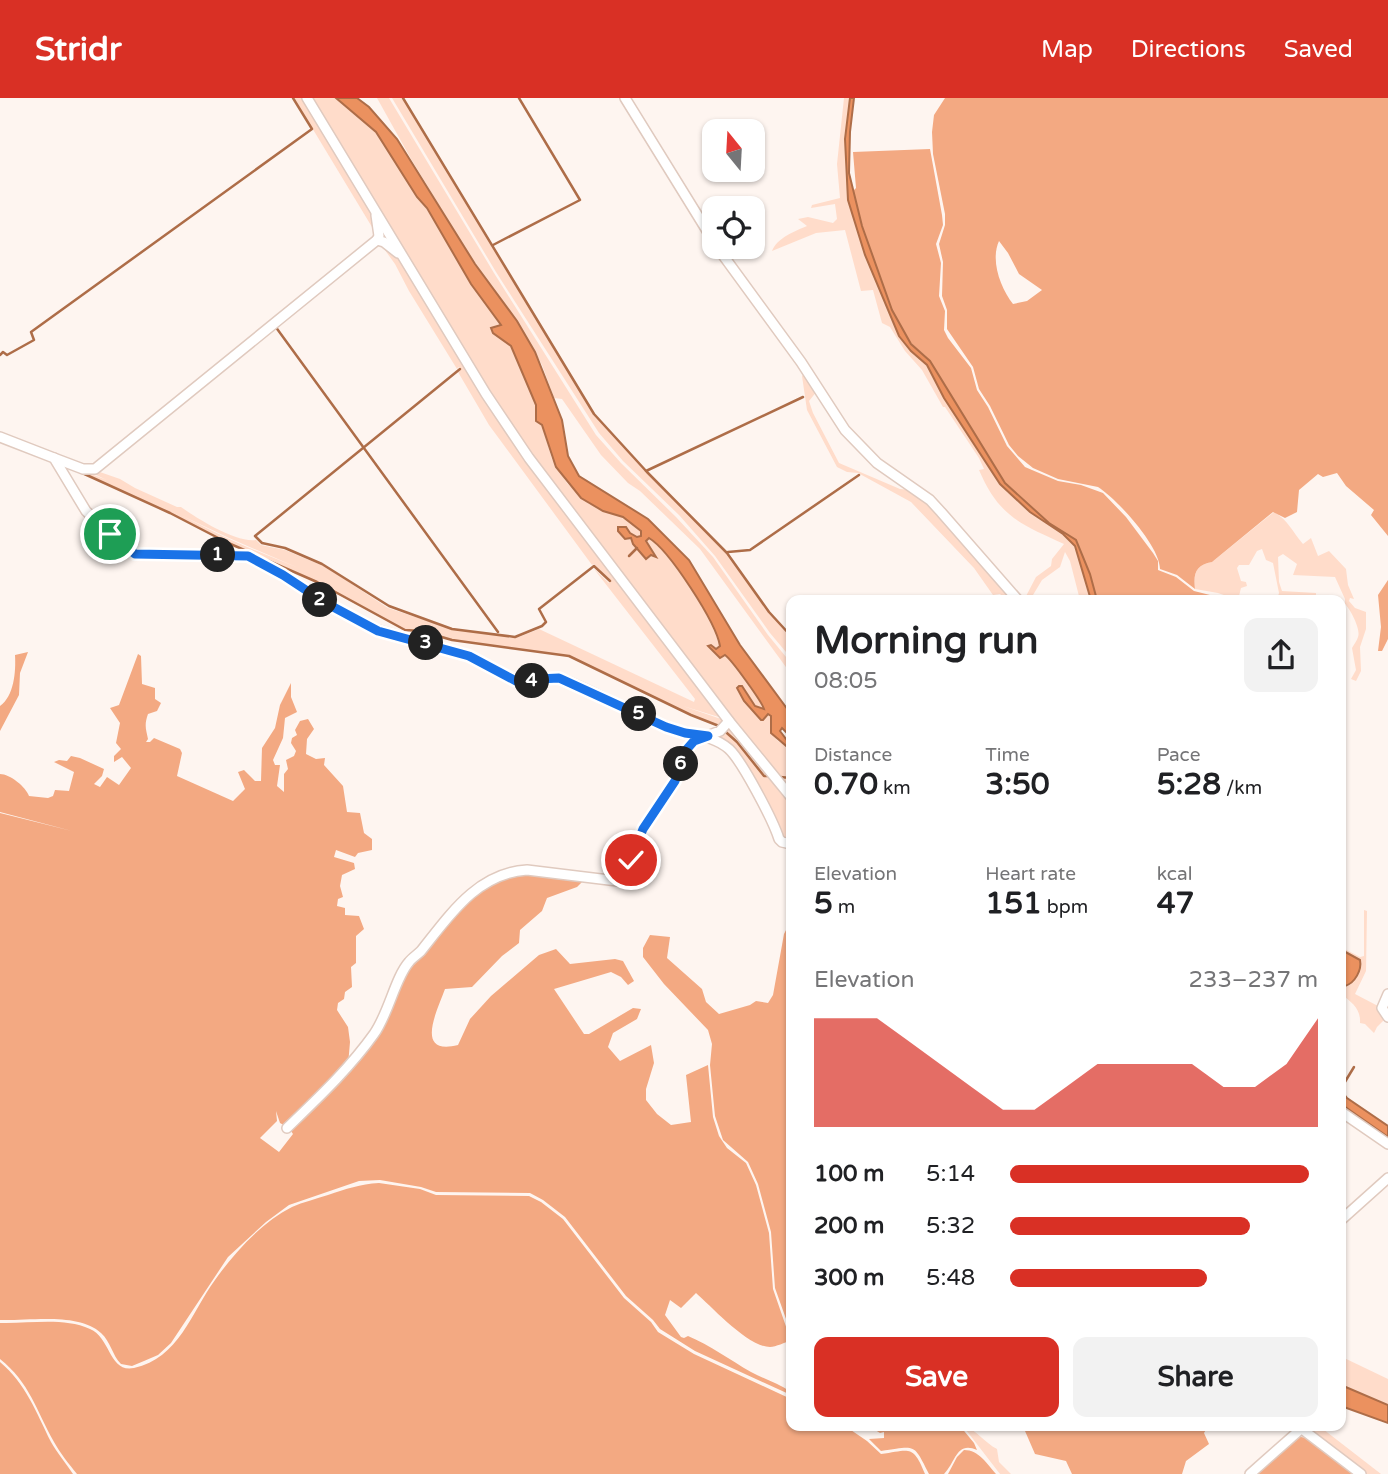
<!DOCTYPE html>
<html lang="en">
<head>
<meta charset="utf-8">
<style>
  :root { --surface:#fff; --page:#f2f2f2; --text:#202124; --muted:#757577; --accent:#d93025 }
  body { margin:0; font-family:"Varela Round",sans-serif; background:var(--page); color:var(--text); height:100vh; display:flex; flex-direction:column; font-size:26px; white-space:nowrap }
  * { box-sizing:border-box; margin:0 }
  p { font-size:23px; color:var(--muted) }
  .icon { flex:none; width:38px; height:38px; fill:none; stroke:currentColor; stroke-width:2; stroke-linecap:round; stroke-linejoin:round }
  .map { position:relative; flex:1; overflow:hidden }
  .side { position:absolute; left:786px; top:497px; width:560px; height:836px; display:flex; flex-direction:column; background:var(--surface); border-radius:14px; box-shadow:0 2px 5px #0004 }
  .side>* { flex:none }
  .needle { width:46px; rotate:342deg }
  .fabs { position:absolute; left:702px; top:21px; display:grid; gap:14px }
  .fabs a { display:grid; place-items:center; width:63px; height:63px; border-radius:14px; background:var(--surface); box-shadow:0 2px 5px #0004; font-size:35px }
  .pin { position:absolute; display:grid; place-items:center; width:60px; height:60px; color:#fff; margin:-30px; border:4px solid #fff; border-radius:50%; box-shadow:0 2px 7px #0007 }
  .km { position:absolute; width:35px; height:35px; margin:-18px; border-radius:50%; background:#222; color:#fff; font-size:19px; line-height:35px; text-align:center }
  .round { display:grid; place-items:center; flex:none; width:74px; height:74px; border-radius:14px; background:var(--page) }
  .head { display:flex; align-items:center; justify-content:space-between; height:119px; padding:0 28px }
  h1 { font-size:38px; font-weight:800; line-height:52px }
  .stats { display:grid; grid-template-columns:repeat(3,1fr); gap:10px; height:119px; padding:7px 28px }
  .stats div { display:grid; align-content:center }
  .stats b { font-size:30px; font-weight:800 }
  .stats small { font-size:19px; font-weight:400 }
  .stats p { font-size:19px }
  .chart { height:196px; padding:14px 28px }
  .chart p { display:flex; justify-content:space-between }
  .chart svg { width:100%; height:126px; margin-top:7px; fill:var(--accent); opacity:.7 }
  .primary-button { display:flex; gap:14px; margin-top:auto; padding:14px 28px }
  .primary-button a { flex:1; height:80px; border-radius:14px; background:var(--accent); color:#fff; font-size:28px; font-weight:800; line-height:80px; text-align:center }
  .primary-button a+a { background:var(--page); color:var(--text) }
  ul { padding:0 28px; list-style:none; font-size:23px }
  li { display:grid; grid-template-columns:112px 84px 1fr; align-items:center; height:52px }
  li i { height:18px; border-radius:9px; background:var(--accent) }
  header { display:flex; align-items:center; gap:42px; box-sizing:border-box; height:98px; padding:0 35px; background:var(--accent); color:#fff }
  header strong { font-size:33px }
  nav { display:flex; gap:38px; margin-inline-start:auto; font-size:24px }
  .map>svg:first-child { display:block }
</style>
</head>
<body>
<header>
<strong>Stridr</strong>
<nav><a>Map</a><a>Directions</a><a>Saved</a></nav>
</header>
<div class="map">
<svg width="1388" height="1376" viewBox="0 0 1388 1376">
  <rect width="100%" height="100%" fill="#fef5f0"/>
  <g fill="#ffdcca">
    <polygon points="294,0 304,0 373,115 375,134"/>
    <path d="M309 0H336L376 34 417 99 426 110 471 186 501 227 492 230 493 235 511 248 536 307 552 361 567 385 589 406 623 419 641 433 642 438 637 439 630 435 631 440 646 461 651 457 656 458 646 443 649 440C670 453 715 524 720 548L717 551 711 547V552L720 560 724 557 732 563 762 605 764 611 755 608 742 589 737 590 754 615 769 616 771 618V635L778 643 791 651V696L530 358 488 295Z"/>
    <polygon points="377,0 389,0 494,175 596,337 621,365 676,419 713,459 768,537 791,565 791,576 700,451 640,393 628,385 601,357 562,301 554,300 542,267 529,243 475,166 411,61"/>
    <polygon points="392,0 402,0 594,317 647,375 727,455 769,514 791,540 791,560 770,535 715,458 679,417 623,363 599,335 496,174"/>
    <path d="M844 0H850L845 41 848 102 865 157 899 238 911 253 927 267 944 300 1000 386 1030 414 1063 436 1076 448 1091 502H1080L1070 463 1065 454 1060 469 1042 482 1030 502H1024L1036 479 1051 468 1052 461 1064 446C1021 426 999 419 979 372L984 371 979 360 945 309H943L922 272 905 253 890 229 882 225 873 192 861 193 845 132 816 135 772 153C777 140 795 133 807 128L798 121 808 119 833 125 837 121 835 106 811 110 812 107 840 100 837 66Z"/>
    <path d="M382 148 391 152 404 164 469 271 725 621 683 608 727 623 719 627 691 617 569 558 452 542 421 533 405 532 282 467 227 444 171 415 64 367C121 383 174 415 227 440 257 454 288 465 317 478L229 440 94 376 97 373 120 381 135 390 177 409H181C198 421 236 445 256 442L261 447 285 452 326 469 388 510 452 531 499 536 510 540 519 539 539 531 694 604 695 601 594 471 609 485 611 483 594 466 592 467 489 327 458 274 461 271 459 269 457 271 409 193 395 166Z"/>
    <polygon points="805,275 817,293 809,303 813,315 839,365 900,391 911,392 928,404 1015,502 1006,502 1000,496 993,497 974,470 911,404 858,375 847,374 837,369 807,312 802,278"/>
    <path d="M1274 414C1288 422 1292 433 1303 446L1311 440 1318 458 1329 453 1346 471 1348 487 1354 501 1350 500 1349 503 1355 510 1366 514V531L1360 549 1361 573 1356 583 1351 581 1356 572 1352 550C1354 546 1357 543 1358 539 1361 532 1351 512 1345 506V501L1335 479 1293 477 1297 466 1283 456 1278 459 1279 484 1282 493 1316 495V498H1287L1284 500 1285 502H1277L1279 495 1273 465 1266 462 1262 451 1257 453 1249 467H1239L1237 470 1241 483 1246 484 1247 488 1241 490 1238 502 1218 495 1195 491C1193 475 1196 467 1212 464Z"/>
    <polygon points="730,625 771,682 791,704 791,743 781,738 740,660 713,638"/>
    <path d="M1364 812 1367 813 1366 873 1355 896 1378 908V913L1385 921 1377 929 1374 935 1365 926 1360 925C1361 910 1351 904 1341 896L1340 884 1345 888 1350 887 1360 871V862L1341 851V849L1360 859 1364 858Z"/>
    <polygon points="1340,1258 1388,1281 1388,1307 1341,1287"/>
    <path d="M963 1328C976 1331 985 1345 997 1351L999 1364 1011 1376H1000Z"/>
    <polygon points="1303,1328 1319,1328 1381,1376 1367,1376"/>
  </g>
  <g fill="#f3a982" fill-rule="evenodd">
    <path d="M945 0H1388V438L1371 417 1374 412 1346 388 1337 375 1323 379 1318 376 1299 392 1297 414 1285 420 1273 414 1212 464C1196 467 1193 475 1195 491L1177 477 1160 471C1160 448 1117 401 1098 389L1058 381 1033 370 1018 358 1009 347 990 308 979 291 973 269 947 231V212L942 198 943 164 939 146 945 127V116L933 56 932 34 934 17ZM999 143 1008 155 1019 176 1042 192 1027 203 1013 206C1001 191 990 163 999 143Z"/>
    <path d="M930 51 942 117 943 127 936 146 941 165 939 198 945 213 944 232 948 240 971 270 977 292 988 309 1007 348 1025 369 1032 372 1058 383 1081 387 1103 395 1126 419 1153 455 1158 463V472L1176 479 1194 493 1230 502H1097L1090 476 1076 442 1049 425 1005 385 930 263C923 254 914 250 907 240 882 205 863 136 853 93L856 90 853 54Z"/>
    <polygon points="1388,482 1388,541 1382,553 1378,553 1381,529 1378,497"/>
    <path d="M28 554 20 575 19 597 0 633V608C14 598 16 574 15 557Z"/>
    <path d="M138 556 141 558 142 586 155 590V601L161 605 157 613 148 616C144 627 146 631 148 641L146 644H150L154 640 180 651 182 655 177 678 233 703 245 691 238 674 244 672 255 683H261L262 650 275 630 280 607 291 585V599L297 614 285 620 283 640 273 662 275 667H280L277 688 284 694V676L288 671 286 662 294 658 296 653 291 645 292 640 297 637 295 632 300 623 308 621 314 631 307 641 306 656 316 661 325 660 324 667 343 688 347 714 360 715 364 735 372 741V752L358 755 355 759 336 752 334 759 354 765 355 771 342 777 340 788 343 799 338 801 337 808 345 810V817L359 818 364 831 356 838V865L351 869 352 889 345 894 344 901 338 905 337 912 348 929 350 944 348 967 287 1029 280 1025 276 1013 277 1023 260 1040 279 1054 293 1036 289 1030 362 956 410 866 476 793 517 774 586 780 577 789 547 800 542 813 520 832 519 845 502 858 472 889 445 891C437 913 414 958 458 947L470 921 491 898 539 857 556 851 570 866 615 861 623 863 634 883 628 887 621 879 611 874 554 891 584 936H589L633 910 641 911 637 921 613 935 608 949 620 963 651 947 654 965 646 991V1002L657 1016 671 1027 691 1024 686 977 708 967 713 1019 719 1038 727 1050 746 1065 756 1087 769 1135 773 1191 791 1243C785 1244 776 1249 770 1249 748 1249 712 1209 696 1195L681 1210 670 1202 665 1217 681 1239 684 1240 688 1238C710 1247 730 1262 751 1274 764 1281 778 1285 791 1294V1297L695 1253 660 1231 653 1222 626 1198 565 1119 543 1102 530 1095 436 1094 421 1089 380 1082 359 1083 289 1107 266 1124 228 1159 171 1245 158 1257 144 1263 132 1268 121 1266C112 1257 111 1244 101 1235 79 1214 28 1223 0 1222V715L72 733 0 714V676C10 676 26 689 29 698L48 700 53 698 55 692 69 693 74 674 54 664 59 662 67 663 71 658 80 660 104 671 102 678 94 686 100 689 107 679 119 687 131 670 122 659 114 664V658L121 651 116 645 120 625 110 610 119 607Z"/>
    <polygon points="791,822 791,1235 775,1190 771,1134 758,1086 748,1064 723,1042 715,1018 710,967 712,946 708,932 664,886 643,859 643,850 650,837 670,839 667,860 702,891 706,904 719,916 750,907 756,903 768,905 773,897 784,836"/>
    <path d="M379 1085 420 1091 436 1097 529 1098 541 1104 563 1121 624 1200 651 1224 658 1234 694 1256 791 1301V1328H845L867 1343 881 1356C910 1352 913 1346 925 1376H77C69 1366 60 1355 54 1344 36 1312 30 1285 0 1261V1225C29 1226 63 1219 90 1231 111 1240 109 1275 134 1270 179 1260 191 1215 215 1182 234 1155 262 1124 292 1109 303 1104 316 1101 328 1097 346 1091 360 1086 379 1085Z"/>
    <path d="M0 1264C26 1286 36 1314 51 1344 57 1355 66 1365 73 1376H0Z"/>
    <path d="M869 1328H960L974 1345 977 1352C956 1343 956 1364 944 1376H929C913 1345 917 1348 881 1353L869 1341 884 1340V1334L880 1335Z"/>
    <polygon points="1027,1328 1208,1328 1204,1335 1209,1346 1186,1363 1182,1376 1072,1376 1066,1363 1035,1356 1025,1333"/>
    <polygon points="1296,1338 1311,1341 1354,1376 1252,1376"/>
    <path d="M964 1352C979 1352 987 1366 996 1376H948L957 1359Z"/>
  </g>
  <g fill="#eb915f" stroke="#ae6d48" stroke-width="2">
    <path d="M336 0H357L369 9 397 41 475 166 517 223 535 254 562 322 568 358 579 378 648 421 689 462 740 547 791 616V639L782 630 780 633 789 645 791 652 771 635V618L768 616 763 622H761L744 603 737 590 739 588H742L755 608 764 611C762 604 732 562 725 557L720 560 708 548 711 547 716 551 720 548C716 524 669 452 649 440L646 443 656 459 651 457 646 461 633 446 631 440 625 441 618 433V429H626L630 435 637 439 641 438V433L623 419 603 413 581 400 556 369 542 327 536 323V307L511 248 493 235 491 230 501 227 471 186 427 110 417 99 376 34Z"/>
    <polygon points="850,0 854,0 850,34 849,75 862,128 892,212 911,246 930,263 1005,385 1049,425 1076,442 1090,476 1097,502 1091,502 1075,448 1063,436 1030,414 1000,386 944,300 927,267 911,253 899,238 865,157 848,102 845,41"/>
    <path d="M1340 851 1360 862C1362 872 1355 885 1345 888L1341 884Z"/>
    <polygon points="1341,992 1347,1000 1388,1028 1388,1039 1341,1006"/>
    <polygon points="1341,1287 1388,1307 1388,1325 1341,1308"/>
  </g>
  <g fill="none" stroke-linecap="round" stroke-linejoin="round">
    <g stroke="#ae6d48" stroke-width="2.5">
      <polyline points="403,0 594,316 647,374 727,455 769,514 791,538"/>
      <polyline points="493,147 580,102 519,0"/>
      <polyline points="275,228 498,534"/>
      <polyline points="0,257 3,254 7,257 34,242 31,234 312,31 293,0"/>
      <polyline points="460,271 255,438 262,445 285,450 322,466 389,508 452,531 515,539 542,528 546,524 539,511 594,468 610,483"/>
      <polyline points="646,373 803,299"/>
      <polyline points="80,374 170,415 226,444 317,484 405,532 421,533 452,542 569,558 691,617 719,628 737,644 764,678 769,678"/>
      <polyline points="728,454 750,452 859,377"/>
      <polyline points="629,458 637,450"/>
      <polyline points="780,679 791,680"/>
      <polyline points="1340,992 1354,969"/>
    </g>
    <g stroke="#e0cabf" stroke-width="12">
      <g id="minor">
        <polyline points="307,0 486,296 529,360 729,623 791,699"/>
        <polyline points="625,0 714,144"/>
        <polyline points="376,117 379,138 377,142"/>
        <polyline points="717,149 801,264 845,332 877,365 930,402 941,414 1018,502"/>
        <path d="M0 339 54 360 86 413 120 446 135 456 248 458 283 477 324 504 378 532 469 558 516 583 529 584 547 580H559C597 594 631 616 668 630 689 637 712 636 729 651 742 663 773 722 779 741L782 744 791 746"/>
        <polyline points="54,360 83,371 95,371 372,146 377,142 384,144 398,155"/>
        <polyline points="1388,896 1382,910 1388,919"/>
        <polyline points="1340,1013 1388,1046"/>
        <path d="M287 1030C318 1000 349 971 374 936 389 915 395 880 409 864 412 860 417 857 421 853 449 818 477 775 527 772L609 782 618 783 625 779 643 731 675 683 687 651 694 643 720 633 729 623"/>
        <polyline points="1340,1123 1388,1080"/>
        <polyline points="1298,1328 1361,1376"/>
        <polyline points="1250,1376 1301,1331"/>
      </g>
    </g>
    <use href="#minor" stroke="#fff" stroke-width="9"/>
  </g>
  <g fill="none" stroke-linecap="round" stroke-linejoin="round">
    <g stroke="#fff" stroke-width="14">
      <polyline id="route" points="110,436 135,456 248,458 283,477 324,504 378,533 469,558 516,583 529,584 538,581 559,580 666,629 685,635 708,638 694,643 687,651 675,683 643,731 631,762"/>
    </g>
    <use href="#route" stroke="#1a73e8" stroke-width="9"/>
  </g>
</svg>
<div class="fabs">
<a><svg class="needle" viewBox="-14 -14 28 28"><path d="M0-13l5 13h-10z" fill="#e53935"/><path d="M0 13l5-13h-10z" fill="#757577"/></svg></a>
<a><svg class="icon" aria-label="locate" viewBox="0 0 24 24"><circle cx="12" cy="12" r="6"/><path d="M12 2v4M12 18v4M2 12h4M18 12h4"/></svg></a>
</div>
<div class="pin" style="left:110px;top:436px;background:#1e9e55"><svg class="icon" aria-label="arrive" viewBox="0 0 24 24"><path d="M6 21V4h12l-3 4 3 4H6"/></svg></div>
<div class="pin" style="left:631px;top:762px;background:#d93025"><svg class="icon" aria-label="check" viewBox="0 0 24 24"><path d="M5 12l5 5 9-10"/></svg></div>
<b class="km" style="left:218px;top:457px">1</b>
<b class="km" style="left:320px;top:502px">2</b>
<b class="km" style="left:426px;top:545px">3</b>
<b class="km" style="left:532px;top:583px">4</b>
<b class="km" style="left:639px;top:616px">5</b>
<b class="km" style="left:681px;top:666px">6</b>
<section class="side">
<div class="head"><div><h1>Morning run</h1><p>08:05</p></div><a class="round"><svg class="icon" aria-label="share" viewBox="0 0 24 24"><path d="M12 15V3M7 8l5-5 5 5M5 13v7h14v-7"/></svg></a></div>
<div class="stats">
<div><p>Distance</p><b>0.70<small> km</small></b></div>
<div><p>Time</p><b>3:50</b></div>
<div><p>Pace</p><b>5:28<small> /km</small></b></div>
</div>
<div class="stats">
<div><p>Elevation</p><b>5<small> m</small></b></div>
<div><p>Heart rate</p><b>151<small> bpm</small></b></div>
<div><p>kcal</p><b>47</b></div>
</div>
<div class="chart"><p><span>Elevation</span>233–237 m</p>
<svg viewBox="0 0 160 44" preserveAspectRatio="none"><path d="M0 44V6L10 6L20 6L30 14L40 22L50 30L60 38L70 38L80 30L90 22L100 22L110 22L120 22L130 30L140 30L150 22L160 6V44z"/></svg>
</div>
<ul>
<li><b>100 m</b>5:14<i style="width:97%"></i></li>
<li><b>200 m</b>5:32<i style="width:78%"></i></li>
<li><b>300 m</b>5:48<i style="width:64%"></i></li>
</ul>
<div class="primary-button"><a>Save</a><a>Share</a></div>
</section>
</div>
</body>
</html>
